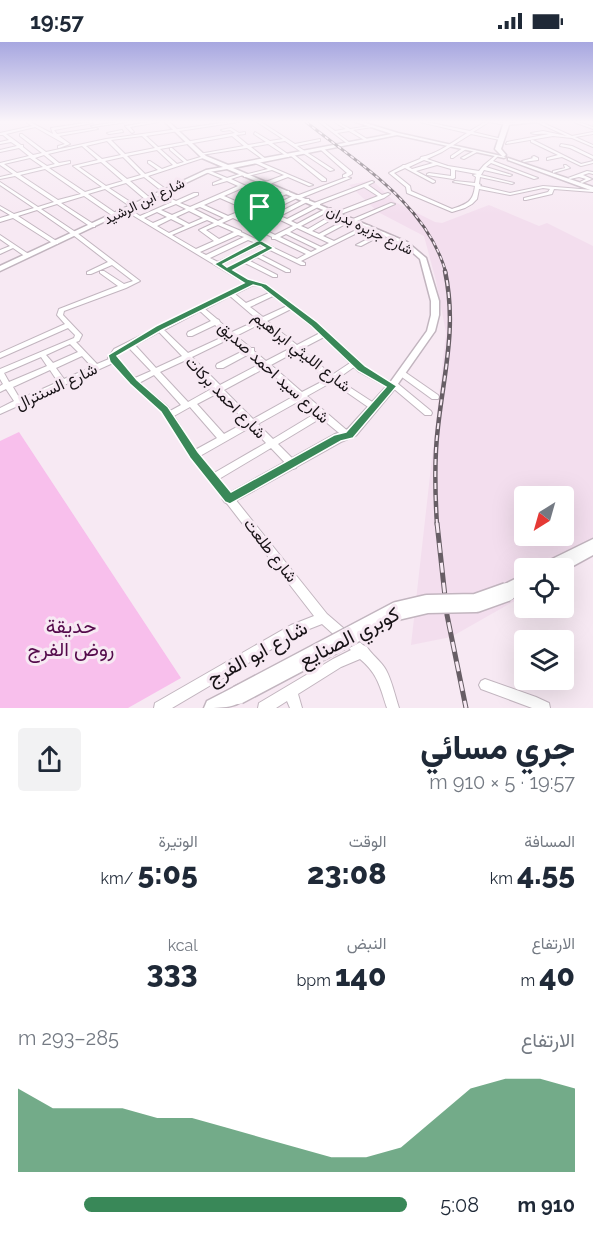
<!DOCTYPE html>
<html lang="ar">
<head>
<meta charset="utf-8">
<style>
  :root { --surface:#fff; --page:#f2f2f3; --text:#1f2937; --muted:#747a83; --accent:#398858 }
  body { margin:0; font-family:Raleway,Vazirmatn,sans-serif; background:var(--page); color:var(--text); direction:rtl; height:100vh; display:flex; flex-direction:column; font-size:22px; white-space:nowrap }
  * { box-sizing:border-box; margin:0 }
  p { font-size:20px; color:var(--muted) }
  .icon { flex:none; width:33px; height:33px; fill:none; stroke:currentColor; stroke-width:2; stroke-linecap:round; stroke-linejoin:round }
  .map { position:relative; height:666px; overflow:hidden; direction:ltr }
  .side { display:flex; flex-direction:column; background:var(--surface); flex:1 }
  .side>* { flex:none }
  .needle { width:39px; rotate:217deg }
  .fabs { position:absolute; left:514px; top:444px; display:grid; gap:12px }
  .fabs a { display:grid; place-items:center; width:60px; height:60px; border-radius:6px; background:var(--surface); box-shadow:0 6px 24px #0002; font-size:30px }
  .pin { position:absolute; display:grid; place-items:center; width:51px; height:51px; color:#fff; margin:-62px -26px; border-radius:50% 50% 50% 0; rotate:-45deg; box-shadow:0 0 6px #0007 }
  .pin .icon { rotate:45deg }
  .round { display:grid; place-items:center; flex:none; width:63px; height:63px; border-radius:6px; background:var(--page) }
  .head { display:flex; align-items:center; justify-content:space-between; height:102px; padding:0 18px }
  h1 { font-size:33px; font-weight:800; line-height:45px }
  .metrics { display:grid; grid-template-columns:repeat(3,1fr); gap:9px; height:102px; padding:6px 18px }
  .metrics div { display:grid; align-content:center }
  .metrics b { font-size:30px; font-weight:800 }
  .metrics small { font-size:16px; font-weight:400 }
  .metrics p { font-size:16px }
  .chart { height:168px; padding:12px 18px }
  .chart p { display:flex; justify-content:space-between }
  .chart svg { width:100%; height:108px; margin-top:6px; fill:var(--accent); opacity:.7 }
  ul { padding:0 18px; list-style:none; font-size:20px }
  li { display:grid; grid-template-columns:96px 72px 1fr; align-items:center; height:45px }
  li i { height:15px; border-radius:8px; background:var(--accent) }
  .status { display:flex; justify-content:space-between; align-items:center; height:42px; padding:0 30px; background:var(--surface); direction:ltr }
  .status svg { height:16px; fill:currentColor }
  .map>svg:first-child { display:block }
</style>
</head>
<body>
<div class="status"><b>19:57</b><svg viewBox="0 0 49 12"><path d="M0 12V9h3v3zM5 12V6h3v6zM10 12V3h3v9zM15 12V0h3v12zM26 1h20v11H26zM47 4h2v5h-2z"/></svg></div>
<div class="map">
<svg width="593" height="666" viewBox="0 0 593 666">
  <rect width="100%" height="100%" fill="#f7e9f3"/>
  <path fill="#f3deee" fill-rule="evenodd" d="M372 138 395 160 435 180 442 181 489 163 539 184 547 181 593 204V515L564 531V526H525V553L451 595 411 603 446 291 436 239 424 194 378 170 349 143ZM525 454H564V494H525Z"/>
  <polygon fill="#f8bfec" points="19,390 181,636 128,666 0,666 0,399"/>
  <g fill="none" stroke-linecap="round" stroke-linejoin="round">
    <g stroke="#c2b5bf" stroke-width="2">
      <g id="minor">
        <path d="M26 80H30L53 92 51 86 91 80 93 81 54 88 57 92 96 86 98 87 59 94 70 102 59 106H58V104L65 102 35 85 6 92 21 103H23V105L33 113 42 111 20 94V92H22L46 110 106 97 229 80H238L146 94 158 105 235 91 230 88 223 89 221 88 231 86 239 91 245 90V92L236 93 248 103 266 100 254 92 255 90 270 99 283 97 257 80H261L295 102 320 97V99L297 104 334 128 330 129 285 99 272 101 289 113V115H288L268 102 251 105 266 117V119H265L247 106 201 113 199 112 244 104 232 94 160 107 177 122 184 120 170 108V106H172L187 119 204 114 206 115 148 134 167 148V150H163L144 135 130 139 150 156V158H146L126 141 109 146 135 163V165H131L105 147 88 152 117 172V174H113L84 154 61 161 95 183V185H91L57 162 41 167 77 191 140 239 126 246 64 269 63 273 82 293 79 299 76 300 97 322 109 317 108 316 114 307 156 286 157 285 160 284 246 241 243 240 124 168V166H128L140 174 172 160 156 153V151H160L176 159 194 151H198V153L180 161 190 165 238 144 227 139 213 143V141L223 137 206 130V129L208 128 227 136 243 131V133L231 137 246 144V146H242L224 154 249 165 285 149H289V151L259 164 266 167 295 153H299L347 135 351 136 301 156H297L270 169 276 172 305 157H309V159L280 174 287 177 314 163V161L372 139 374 140 368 143 382 153 388 151 390 152 384 156 341 172 312 189 319 192 349 176 353 177 391 161 395 162 357 179 353 178 323 194 334 199 366 183 371 184 301 219 305 221V223H301L270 208 261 213 290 228V230H286L257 215 250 219 277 233V235H273L245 221 231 228 247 238 265 242 316 281 364 325 392 341H397L431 369 432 371 431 373H425L393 346H389L358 329 354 325 337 337 377 363 378 365 377 367H371L332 340 307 354 350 391 351 393 350 395 347 396 344 395 321 376 278 402 296 420 297 423 296 426 293 427 290 426 271 406 219 437 327 572 363 603 367 605C372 613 381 619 386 628 392 639 395 654 399 666H387C380 645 378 632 360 617L341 625 298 652 302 666H290L287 659 276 666H258L259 661 333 617 351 608 322 582 299 591 172 666H154L155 661 291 583 314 574 191 415 162 369 131 342 113 321 0 372V366L14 359 6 347 0 350V344L3 342 0 337V327L74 296 75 293 68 286 0 316V311L65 282 57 273 59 267 118 244 100 231V229H104L124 242 133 239 112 223 91 232H87V230L108 220 73 193 37 168 18 174 58 200V202H54L13 176 0 180V176L10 173 0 167V164L14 172 34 166 0 143V140L38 165 54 160 15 134 0 137V135L13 132 0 123V121L29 114 19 106 0 110V108L17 104 11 100 0 102V100L9 98 3 93H0V91L32 84ZM142 94 155 106 125 112 111 98ZM107 99 121 113 102 117 86 104ZM82 104 98 118 73 124 102 145 85 150 49 126 70 121V119L59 121 48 112ZM157 108 173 123 162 127 150 119H148V121L158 128 145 132 127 114ZM44 113 55 122 47 124 35 116ZM123 115 141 133 127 137 105 119ZM30 116 43 125 17 131 4 122ZM101 120 123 139 106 144 79 125ZM45 127 81 152 58 158 20 133ZM364 145 378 154 337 170 308 187 301 184 331 168V166H327L297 182 291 179 320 164V162ZM220 156 245 167 228 174 204 163ZM176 162 186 167 172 173 161 168ZM200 165 224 176 218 179 194 167ZM255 166 293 184 275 193 237 174 244 171 270 184H274V182L248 169ZM189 169 203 176 189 182 176 175ZM157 170 167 175 153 181 144 176ZM233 176 272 195V197H275L306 212 297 217 241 190V189L222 181ZM171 177 185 184 169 191 157 184ZM207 178 214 181 199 188 214 199 196 207 172 193ZM218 183 234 190 219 197 206 188ZM297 186 329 201 321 205 290 190ZM286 192 317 207 311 210 280 195ZM238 193 244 195 206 213 200 210ZM248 198 256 201 218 220 210 216ZM260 203 266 206 227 226 222 222ZM253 243 261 244 269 251 246 261 235 252ZM230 254 258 278 232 290 220 280 219 278 217 277 205 267ZM273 254 287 264 263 275 250 265ZM291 267 320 291 297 303 267 279ZM200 269 211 279 188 290 187 292 188 294H192L215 283 227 293 188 311 164 288ZM262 281 291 306 266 319 254 309V306H251L236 294ZM159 290 182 314 156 326 135 303ZM324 295 350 321 332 333 301 307ZM231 296 245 308 217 322 216 324 217 326H223L249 312 260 322 220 343 192 315ZM70 302 78 310 53 321 46 313ZM129 306 151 329 135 336 116 316 120 311ZM295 310 327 337 302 350 271 323ZM82 314 92 325 64 337 56 326ZM41 315 47 324 9 340 4 331ZM186 318 213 346 188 360 160 330ZM265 326 296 353 253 377 224 348ZM50 328 58 340 20 357 13 345ZM154 333 181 363 170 369 168 365 139 341ZM218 351 246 380 224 392 197 362ZM301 358 316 371 273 397 258 382ZM190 365 217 396 195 408 174 374ZM251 385 266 401 214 431 200 414Z"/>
        <polygon points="117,80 127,80 93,85 91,84"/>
        <polygon points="150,80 159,80 130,85 134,90 132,91 125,84"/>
        <polygon points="319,80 323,80 335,89 346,87 334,80 338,80 350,87 370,84 372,85 353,88 367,97 366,99 349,89 337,91 350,101 349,103"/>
        <path d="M420 80H426L470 89 485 80H489L473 90 502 97 500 98 471 92 442 110 427 117 448 124 479 129 484 123 496 113 498 114 493 119 538 136 534 137 491 121 486 125 512 133 510 134 484 128 481 133 514 141 512 142 480 135 479 142 481 143 480 144 510 151 543 144 593 148V150L554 147 552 152 526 158H524V156L548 150 550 147 543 146 510 153 479 147 477 157 472 162 465 166 452 170 407 151 406 145 389 131 402 124 403 123H405L420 117 421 115C437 112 453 100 467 91ZM424 118 433 121 412 127 409 125ZM437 123 451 127V134L429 131 427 132V133L453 137 455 136V128L477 132 473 133 476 135 475 141 455 139 453 140 475 144C473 160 467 162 452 167L411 149 410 144 394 131 405 126 433 141 435 140V139L416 129Z"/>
        <polygon points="489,80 498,80 508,82 506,83"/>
        <path d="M536 80H541L572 94 593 90V92L575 95 593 103V105L572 96 553 94 506 102 507 100 549 92C543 91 535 93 531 91L543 89 567 94Z"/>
        <polygon points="574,80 579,80 593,85 593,87"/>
        <polygon points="122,88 123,90 109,92 107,91"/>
        <polygon points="531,98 533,98 581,122 593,119 593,121 581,124 562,115 547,118 547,116 558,113 531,100"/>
        <polygon points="561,102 572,104 593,114 593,117 570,106 560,104"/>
        <polygon points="321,106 323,106 352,130 352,132 347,135 343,135 343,133 347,131 321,108"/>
        <polygon points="463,106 466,107 453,116 451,116 451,114"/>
        <polygon points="474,109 477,110 464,117 461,116"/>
        <polygon points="291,112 293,112 326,137 326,139 322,139 291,114"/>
        <polygon points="534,114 538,116 538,118 524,120 522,119 533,116 532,115"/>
        <polygon points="255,119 257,119 313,143 309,144 288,135 267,143 263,143 263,141 284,133 272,128 244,135 244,133 268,127 255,121"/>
        <polygon points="564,123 566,123 570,126 553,131 553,129 565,126"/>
        <polygon points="587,129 593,130 593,132 589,131 583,133 592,137 582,141 580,140 586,137 579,135 570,137 568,136"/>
        <polygon points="381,190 386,191 361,204 356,203"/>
        <polygon points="0,193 30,213 30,215 26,215 13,206 0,212 0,208 10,204 0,197"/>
        <polygon points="402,328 438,353 439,355 438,357 432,357 399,333 398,331 399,329"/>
        <polygon points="485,637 536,655 549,661 550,666 532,666 481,647 479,643 481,639"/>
      </g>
    </g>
    <g stroke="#c2b5bf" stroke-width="3">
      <g id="tertiary">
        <polygon points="165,80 169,80 206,114 228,123 392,92 356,80 362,80 398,91 506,115 504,116 397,93 233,126 407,200 426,216 439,259 439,273 435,289 395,346 356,393 342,399 229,462 225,460 223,457 225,454 334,393 348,387 389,342 427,289 431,273 431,259 420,217 403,202 227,127 209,130 0,229 0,224 206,128 223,125 202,116"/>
        <polygon points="518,80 538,80 506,83 504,82"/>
      </g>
    </g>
    <g stroke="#c2b5bf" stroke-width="3">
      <g id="primary">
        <polygon points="504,80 510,80 501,107 506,113 503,115 495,107"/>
        <polygon points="508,116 593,145 593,149 508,118"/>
        <polygon points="593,497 593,513 564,529 564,526 544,526 546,520"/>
        <polygon points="525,532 525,549 507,559 501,556 498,550 501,544"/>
        <path d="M238 643 245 646 248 653C241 666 220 666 204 666L207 659Z"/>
      </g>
    </g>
    <use href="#minor" fill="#fff" fill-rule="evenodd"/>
    <use href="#tertiary" fill="#fff" fill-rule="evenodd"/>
    <use href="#primary" fill="#fff" fill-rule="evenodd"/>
    <g stroke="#675e65" stroke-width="3">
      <path id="rail-far2" d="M306 80C359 122 427 162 446 231"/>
    </g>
    <g stroke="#675e65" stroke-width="4.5">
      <path id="rail-far1" d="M437 483C435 451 434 417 438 385 444 330 457 285 445 229"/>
    </g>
    <g stroke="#675e65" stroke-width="5">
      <polyline id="rail" points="437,481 447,573 466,666"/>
    </g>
    <use href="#rail-far2" stroke="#f7e9f3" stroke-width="1.5" stroke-dasharray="4" stroke-linecap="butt"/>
    <use href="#rail-far1" stroke="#f7e9f3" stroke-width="2" stroke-dasharray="6" stroke-linecap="butt"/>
    <use href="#rail" stroke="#f7e9f3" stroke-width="3" stroke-dasharray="10" stroke-linecap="butt"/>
    <g stroke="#c2b5bf" stroke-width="21" stroke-linecap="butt">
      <polyline id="primary-bridge" points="238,653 397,569 427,562 476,561 507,550"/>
    </g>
    <use href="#primary-bridge" stroke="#fff" stroke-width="18"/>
  </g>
  <linearGradient id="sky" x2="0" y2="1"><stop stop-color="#a7a7e0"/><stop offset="0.46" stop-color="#fbf5fa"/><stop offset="1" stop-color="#fbf5fa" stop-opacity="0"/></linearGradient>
  <rect width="593" height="173" fill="url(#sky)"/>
  <path fill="#398858" stroke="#fff" stroke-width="1.5" fill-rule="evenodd" d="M257 199H262L274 206 233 228 248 237 266 242 317 280 365 324 397 344 353 396 341 399 230 462 225 460 190 416 161 370 130 342 110 320 108 313 156 284 244 241 214 222ZM260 203 265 206 227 225 223 222ZM253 243 261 245 311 284 358 329 386 345 346 390 334 393 231 450 198 410 168 365 137 338 117 314 162 288Z"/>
  <g text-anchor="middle" stroke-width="6" stroke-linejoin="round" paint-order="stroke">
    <g font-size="14" fill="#171216" stroke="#f7e9f3">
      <text transform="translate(144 159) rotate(-26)" y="5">شارع ابن الرشيد</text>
      <text transform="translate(370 188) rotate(26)" y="5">شارع جزيره بدران</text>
    </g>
    <g font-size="16" fill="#171216" stroke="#f7e9f3">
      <text transform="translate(302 309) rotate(38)" y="6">شارع الليثي ابراهيم</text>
      <text transform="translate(274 330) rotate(42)" y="6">شارع سيد احمد صديق</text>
      <text transform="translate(56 344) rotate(-25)" y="6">شارع السنترال</text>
      <text transform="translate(226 355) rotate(46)" y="6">شارع احمد بركات</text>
      <text transform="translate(271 508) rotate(52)" y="6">شارع طلعت</text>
    </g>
    <g font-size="20" fill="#540a4b" stroke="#f7e9f3">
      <text x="71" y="591">حديقة<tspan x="71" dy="23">روض الفرج</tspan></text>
    </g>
    <g font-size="20" fill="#171216" stroke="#f7e9f3">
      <text transform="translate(349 595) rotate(-27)" y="7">كوبري الصنايع</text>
      <text transform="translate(257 611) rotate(-29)" y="7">شارع ابو الفرج</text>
    </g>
  </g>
</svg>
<div class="fabs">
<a><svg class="needle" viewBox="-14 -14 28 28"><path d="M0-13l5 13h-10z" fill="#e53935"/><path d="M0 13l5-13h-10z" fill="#747a83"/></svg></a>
<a><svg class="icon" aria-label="locate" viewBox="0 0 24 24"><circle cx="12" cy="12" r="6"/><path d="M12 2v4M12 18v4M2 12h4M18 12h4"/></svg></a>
<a><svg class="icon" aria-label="layers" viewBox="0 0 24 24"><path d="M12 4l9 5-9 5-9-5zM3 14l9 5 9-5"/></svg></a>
</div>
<div class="pin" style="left:260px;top:201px;background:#1e9e55"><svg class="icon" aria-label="arrive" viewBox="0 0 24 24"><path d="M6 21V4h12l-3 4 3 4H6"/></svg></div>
</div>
<section class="side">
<div class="head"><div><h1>جري مسائي</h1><p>19:57 · 5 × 910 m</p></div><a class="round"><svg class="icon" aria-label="share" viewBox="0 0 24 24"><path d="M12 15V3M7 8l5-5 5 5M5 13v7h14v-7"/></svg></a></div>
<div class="metrics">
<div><p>المسافة</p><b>4.55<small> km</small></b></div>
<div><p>الوقت</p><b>23:08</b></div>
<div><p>الوتيرة</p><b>5:05<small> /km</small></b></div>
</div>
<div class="metrics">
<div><p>الارتفاع</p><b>40<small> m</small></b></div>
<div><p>النبض</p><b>140<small> bpm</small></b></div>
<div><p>kcal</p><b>333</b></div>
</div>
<div class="chart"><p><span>الارتفاع</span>285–293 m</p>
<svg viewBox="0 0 160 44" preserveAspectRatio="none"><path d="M0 44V10L10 18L20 18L30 18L40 22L50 22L60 26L70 30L80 34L90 38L100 38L110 34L120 22L130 10L140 6L150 6L160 10V44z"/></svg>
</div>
<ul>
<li><b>910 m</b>5:08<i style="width:83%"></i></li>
</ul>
</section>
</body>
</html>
